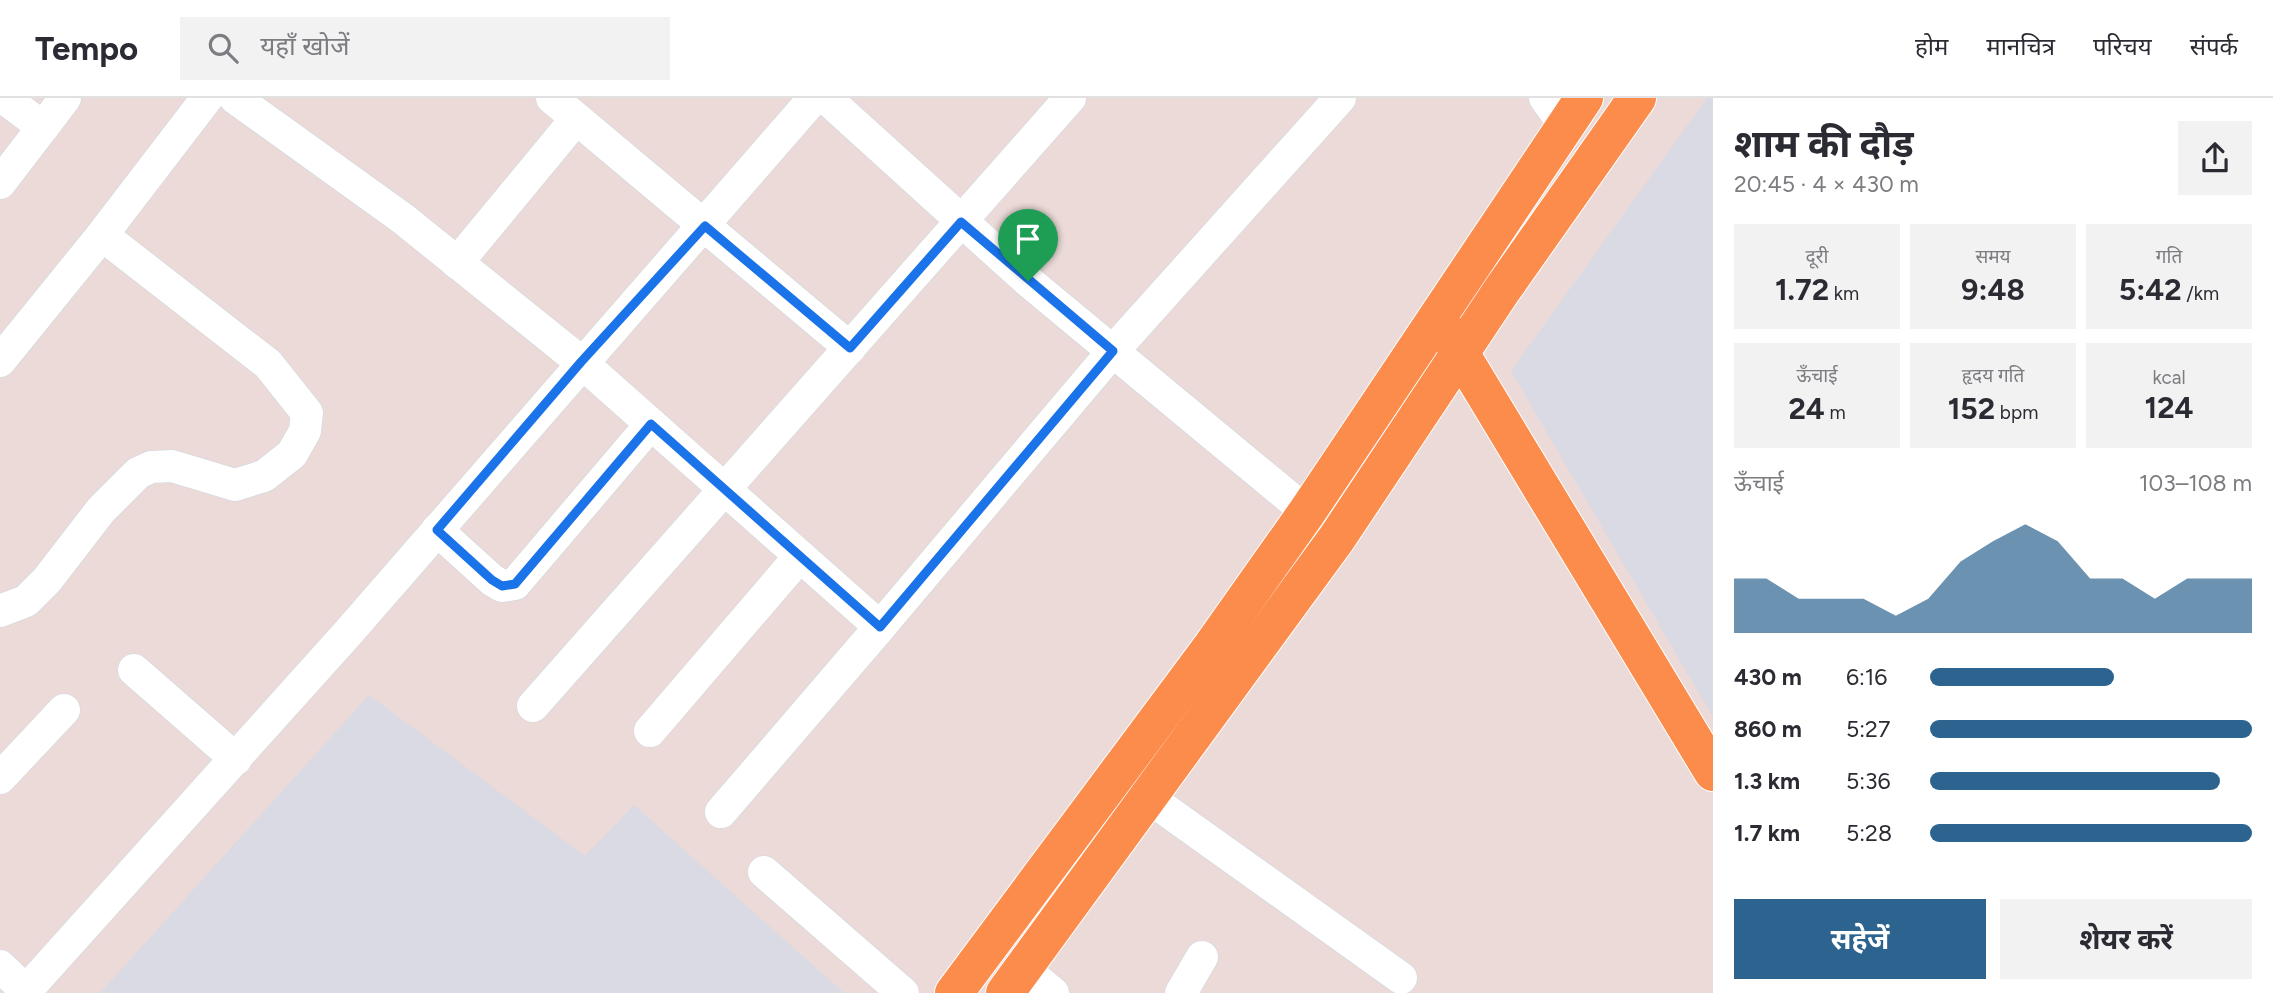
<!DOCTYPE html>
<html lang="hi">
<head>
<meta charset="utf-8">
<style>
  :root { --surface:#fff; --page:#f2f2f3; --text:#2b2b33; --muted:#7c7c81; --line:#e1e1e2; --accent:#2d648f }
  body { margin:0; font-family:Figtree,"Noto Sans Devanagari",sans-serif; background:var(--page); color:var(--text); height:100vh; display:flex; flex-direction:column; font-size:26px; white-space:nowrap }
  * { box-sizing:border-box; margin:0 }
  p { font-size:23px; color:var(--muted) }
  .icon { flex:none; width:38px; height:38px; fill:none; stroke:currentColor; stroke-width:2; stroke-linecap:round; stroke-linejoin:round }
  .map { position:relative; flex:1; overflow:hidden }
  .details { display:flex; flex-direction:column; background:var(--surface); width:560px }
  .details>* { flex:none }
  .pin { position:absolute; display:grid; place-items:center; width:60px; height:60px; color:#fff; margin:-72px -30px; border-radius:50% 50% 50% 0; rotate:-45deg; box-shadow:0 0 7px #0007 }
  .pin .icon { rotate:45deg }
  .round { display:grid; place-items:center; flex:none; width:74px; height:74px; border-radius:0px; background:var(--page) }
  .summary { display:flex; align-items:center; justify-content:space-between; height:119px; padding:0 21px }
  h1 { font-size:38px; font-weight:700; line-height:52px }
  .stats { display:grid; grid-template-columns:repeat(3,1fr); gap:10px; height:119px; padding:7px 21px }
  .stats div { display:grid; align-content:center; border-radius:0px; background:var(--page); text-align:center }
  .stats b { font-size:30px; font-weight:700 }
  .stats small { font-size:19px; font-weight:400 }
  .stats p { font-size:19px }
  .chart { height:196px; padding:14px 21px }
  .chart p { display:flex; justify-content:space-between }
  .chart svg { width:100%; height:126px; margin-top:7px; fill:var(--accent); opacity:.7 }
  .action { display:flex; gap:14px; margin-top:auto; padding:14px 21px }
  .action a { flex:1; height:80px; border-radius:0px; background:var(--accent); color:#fff; font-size:28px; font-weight:700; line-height:80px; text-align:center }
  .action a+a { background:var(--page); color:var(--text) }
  ul { padding:0 21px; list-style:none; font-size:23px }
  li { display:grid; grid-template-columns:112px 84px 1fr; align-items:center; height:52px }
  li i { height:18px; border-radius:9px; background:var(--accent) }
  header { display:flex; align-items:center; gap:42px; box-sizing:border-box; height:98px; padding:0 35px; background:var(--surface); border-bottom:2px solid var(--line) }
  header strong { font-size:33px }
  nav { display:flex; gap:38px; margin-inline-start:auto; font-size:24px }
  .search { width:490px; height:63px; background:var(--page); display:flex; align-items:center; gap:18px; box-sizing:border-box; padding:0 24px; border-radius:0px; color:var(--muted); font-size:26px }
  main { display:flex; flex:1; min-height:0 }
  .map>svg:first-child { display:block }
</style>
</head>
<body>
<header>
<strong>Tempo</strong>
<div class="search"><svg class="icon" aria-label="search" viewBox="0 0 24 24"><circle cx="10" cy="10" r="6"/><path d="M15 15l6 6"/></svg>यहाँ खोजें</div>
<nav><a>होम</a><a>मानचित्र</a><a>परिचय</a><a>संपर्क</a></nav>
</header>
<main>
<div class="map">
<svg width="1713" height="895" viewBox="0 0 1713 895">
  <rect width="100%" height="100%" fill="#ebdad7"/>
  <g fill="#d9dae3">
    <polygon points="1707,0 1713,0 1713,619 1511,273"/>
    <polygon points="369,597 585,758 634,707 844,895 100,895"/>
  </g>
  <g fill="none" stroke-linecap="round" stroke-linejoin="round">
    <g stroke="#ccd9e2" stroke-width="33">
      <g id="minor">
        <polyline points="235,0 402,120 581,264 880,529 1113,253 1340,0"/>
        <polyline points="552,0 850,250"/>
        <polyline points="826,0 1028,183 1326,430"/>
        <polyline points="1545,0 1565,28"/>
        <polyline points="43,29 65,0"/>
        <polyline points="0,85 43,29 4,0"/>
        <polyline points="457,165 576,21"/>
        <polyline points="0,263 102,137"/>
        <polyline points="437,432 492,482 502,488 515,486 651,326"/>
        <polyline points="0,513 26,503 47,482 101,412 138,375 151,369 172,368 235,387 264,378 292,356 305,333 307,315 268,266 102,137 207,0"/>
        <polyline points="134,572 236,661"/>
        <polyline points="533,608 1070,0"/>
        <polyline points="650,633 800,458"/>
        <polyline points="0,680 64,612"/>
        <polyline points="1149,700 1401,880"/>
        <polyline points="721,714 880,529"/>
        <polyline points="764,774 903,895"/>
        <polyline points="0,868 26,893"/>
        <polyline points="1023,870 1053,895"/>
        <polyline points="24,895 347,536 814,0"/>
        <polyline points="1181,895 1202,859"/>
      </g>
    </g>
    <g stroke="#fff" stroke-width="40">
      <g id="major">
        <polyline points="1448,235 1713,674"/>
        <polyline points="954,895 1213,547 1307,414 1584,0"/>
        <polyline points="1005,895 1337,440 1502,192 1637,0"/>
      </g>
    </g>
    <use href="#minor" stroke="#fff" stroke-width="32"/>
    <use href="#major" stroke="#fb8c4c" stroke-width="38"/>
  </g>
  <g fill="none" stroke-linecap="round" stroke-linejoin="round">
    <g stroke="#fff" stroke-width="14">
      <polygon id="route" points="961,124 1113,253 880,529 651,326 515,486 502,488 492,482 437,432 581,264 705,128 850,250"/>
    </g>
    <use href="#route" stroke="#1a73e8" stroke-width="9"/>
  </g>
</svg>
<div class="pin" style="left:1028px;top:183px;background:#1e9e55"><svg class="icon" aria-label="arrive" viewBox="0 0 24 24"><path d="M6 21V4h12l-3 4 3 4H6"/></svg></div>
</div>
<section class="details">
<div class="summary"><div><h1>शाम की दौड़</h1><p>20:45 · 4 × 430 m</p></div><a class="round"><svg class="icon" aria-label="share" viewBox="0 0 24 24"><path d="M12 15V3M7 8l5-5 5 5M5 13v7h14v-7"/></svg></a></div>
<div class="stats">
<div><p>दूरी</p><b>1.72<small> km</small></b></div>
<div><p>समय</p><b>9:48</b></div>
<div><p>गति</p><b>5:42<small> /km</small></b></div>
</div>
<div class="stats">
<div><p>ऊँचाई</p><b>24<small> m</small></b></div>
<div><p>हृदय गति</p><b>152<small> bpm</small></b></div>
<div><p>kcal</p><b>124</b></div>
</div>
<div class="chart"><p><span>ऊँचाई</span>103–108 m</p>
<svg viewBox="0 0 160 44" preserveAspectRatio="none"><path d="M0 44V25L10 25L20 32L30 32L40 32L50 38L60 32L70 19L80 12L90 6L100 12L110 25L120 25L130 32L140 25L150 25L160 25V44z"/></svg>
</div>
<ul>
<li><b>430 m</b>6:16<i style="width:57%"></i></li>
<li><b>860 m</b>5:27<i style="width:100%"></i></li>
<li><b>1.3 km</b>5:36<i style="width:90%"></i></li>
<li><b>1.7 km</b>5:28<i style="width:100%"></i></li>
</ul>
<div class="action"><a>सहेजें</a><a>शेयर करें</a></div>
</section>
</main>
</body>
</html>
